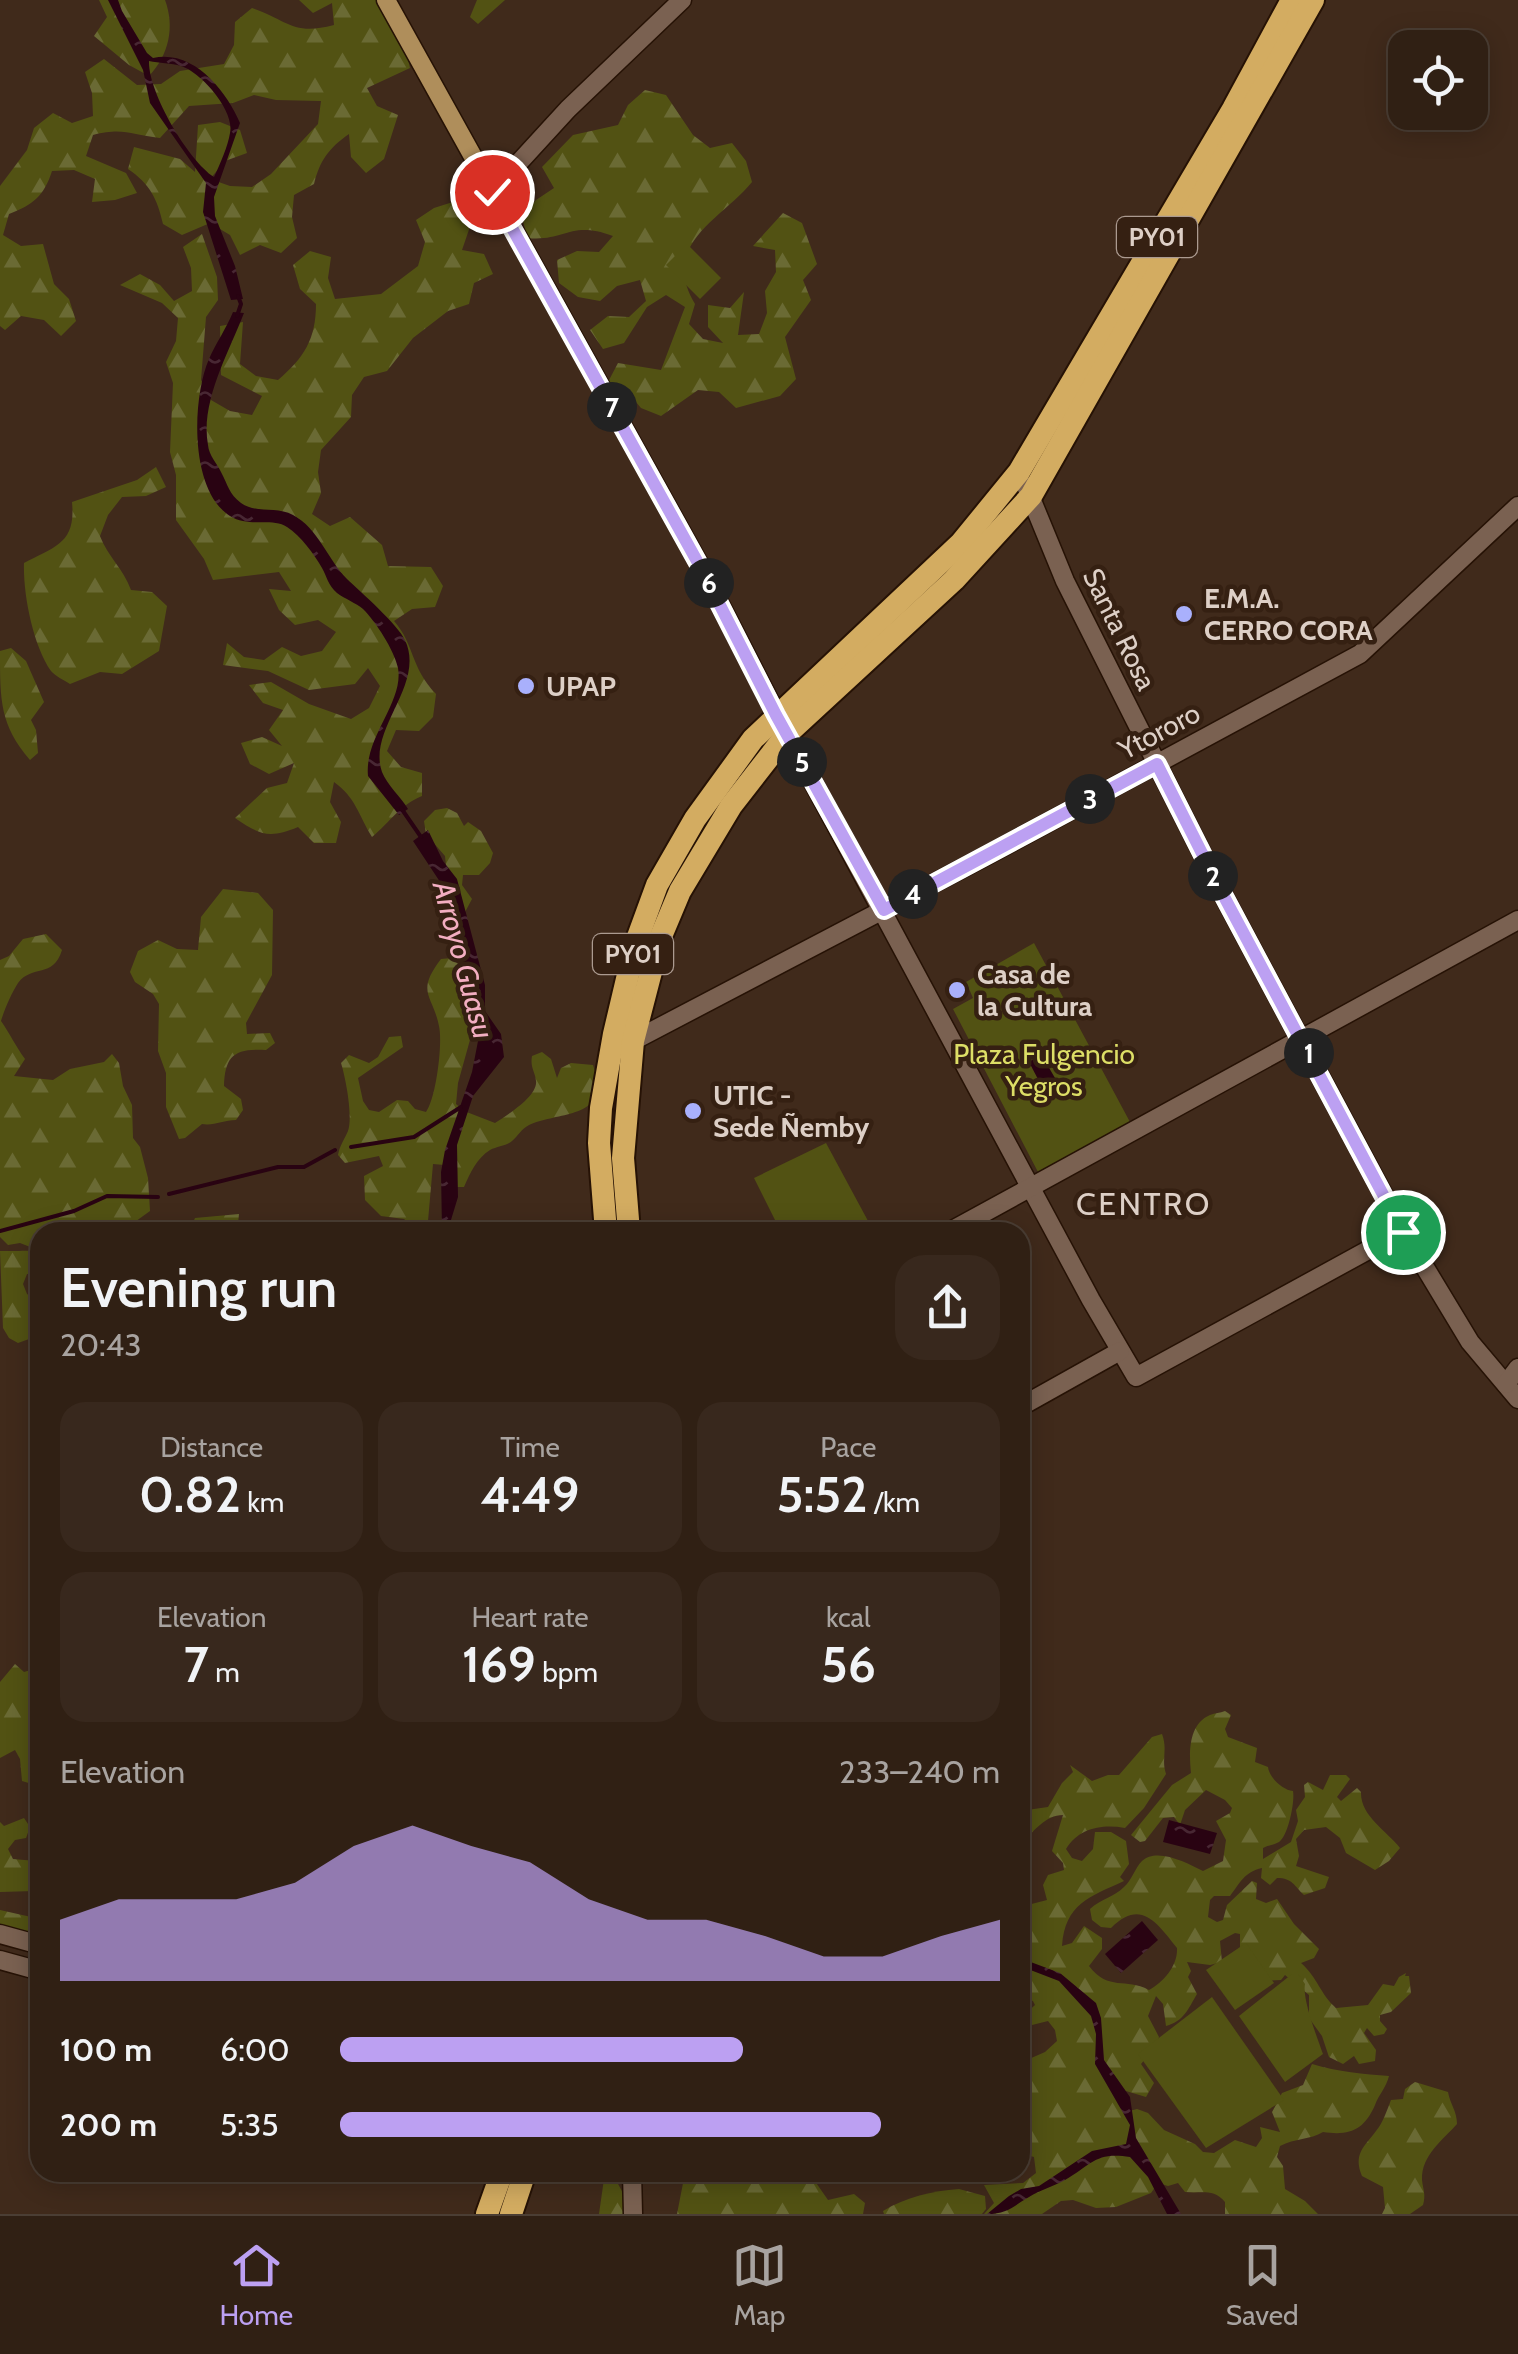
<!DOCTYPE html>
<html lang="en">
<head>
<meta charset="utf-8">
<style>
  :root { --surface:#302014; --page:#38281d; --text:#f1f3f6; --muted:#a8a3a0; --line:#4b3e34; --accent:#bca0f2 }
  body { margin:0; font-family:Cabin,sans-serif; background:var(--page); color:var(--text); height:100vh; display:flex; flex-direction:column; font-size:38px; white-space:nowrap }
  * { box-sizing:border-box; margin:0 }
  p { font-size:32px; color:var(--muted) }
  .icon { flex:none; width:55px; height:55px; fill:none; stroke:currentColor; stroke-width:2; stroke-linecap:round; stroke-linejoin:round }
  .map { position:relative; flex:1; overflow:hidden }
  .sheet { position:absolute; left:30px; top:1222px; width:1000px; height:960px; display:flex; flex-direction:column; background:var(--surface); border-radius:30px; box-shadow:0 5px 25px #0003,0 0 0 2px var(--line) }
  .sheet>* { flex:none }
  .tools { position:absolute; left:1388px; top:30px; display:grid; gap:20px }
  .tools a { display:grid; place-items:center; width:100px; height:100px; border-radius:20px; background:var(--surface); box-shadow:0 5px 25px #0003,0 0 0 2px var(--line); font-size:50px }
  .pin { position:absolute; display:grid; place-items:center; width:85px; height:85px; color:#fff; margin:-42px; border:5px solid #fff; border-radius:50%; box-shadow:0 2px 10px #0007 }
  .km { position:absolute; width:50px; height:50px; margin:-25px; border-radius:50%; background:#222; color:#fff; font-size:28px; line-height:50px; text-align:center }
  .round { display:grid; place-items:center; flex:none; width:105px; height:105px; border-radius:30px; background:var(--page) }
  .summary { display:flex; align-items:center; justify-content:space-between; height:170px; padding:0 30px }
  h1 { font-size:55px; font-weight:600; line-height:75px }
  .metrics { display:grid; grid-template-columns:repeat(3,1fr); gap:15px; height:170px; padding:10px 30px }
  .metrics div { display:grid; align-content:center; border-radius:25px; background:var(--page); text-align:center }
  .metrics b { font-size:50px; font-weight:600 }
  .metrics small { font-size:28px; font-weight:400 }
  .metrics p { font-size:28px }
  .chart { height:280px; padding:20px 30px }
  .chart p { display:flex; justify-content:space-between }
  .chart svg { width:100%; height:180px; margin-top:10px; fill:var(--accent); opacity:.7 }
  ul { padding:0 30px; list-style:none; font-size:32px }
  li { display:grid; grid-template-columns:160px 120px 1fr; align-items:center; height:75px }
  li i { height:25px; border-radius:12px; background:var(--accent) }
  .dock { display:flex; justify-content:space-around; align-items:center; height:140px; border-top:2px solid var(--line); background:var(--surface); font-size:28px; color:var(--muted) }
  .dock a { display:grid; justify-items:center; gap:5px }
  .dock .active { color:var(--accent) }
  .map>svg:first-child { display:block }
</style>
</head>
<body>
<div class="map">
<svg width="1518" height="2214" viewBox="0 0 1518 2214">
  <defs>
    <pattern id="forest-firs" width="22" height="20" patternUnits="userSpaceOnUse" patternTransform="scale(2.5)"><rect width="22" height="20" fill="#525213"/><path d="M5 1l3.5 6h-7zM16 11l3.5 6h-7z" fill="#6a6a34"/></pattern>
    <pattern id="water-ripples" width="26" height="14" patternUnits="userSpaceOnUse" patternTransform="scale(2.5)"><rect width="26" height="14" fill="#290312"/><path d="M2 4q2-2 4 0t4 0M15 11q2-2 4 0t4 0" fill="none" stroke="#482733"/></pattern>
  </defs>
  <rect width="100%" height="100%" fill="#402a1b"/>
  <g fill="url(#forest-firs)">
    <path d="M99 0H165C175 27 169 55 149 76L129 65 94 36 107 17Z"/>
    <path d="M299 0H378L405 46 410 68 367 88 377 106 398 115 384 159 366 173 351 157 349 134C329 148 320 160 314 184L294 195 292 217 297 238 281 253 260 245 240 255 230 235 210 223 182 235 163 224C157 198 150 184 128 169L134 147 180 159 195 172 198 125 220 122 240 130 247 153 225 161 210 179 230 186 252 187 271 174 318 124 321 101 276 100 254 95 233 103 189 106 160 138C131 135 124 127 93 135L86 156 126 173 137 193 115 200 92 202 95 179 74 170 52 171C44 196 33 205 9 214L3 235 21 246 43 244 54 284 69 299 76 321 61 336 44 320 21 316 5 330 0 326V186L27 150 34 128 53 113 72 123 93 116 92 93 85 72 104 59 137 85 161 84 180 71 224 64 234 45 235 22 252 8C288 20 292 36 334 25L332 3 313 13Z"/>
    <polygon points="477,0 505,0 478,24 470,17"/>
    <path d="M645 90 666 95 693 135 710 148 732 143 746 161 752 182C721 220 659 244 695 304L689 324 703 339 723 343 708 327V305L730 308 744 292 738 335 759 334 767 313 765 291 776 272 775 250 753 246 783 213 802 223 817 264 803 280 811 300 785 337 796 379 780 396 736 408 719 392 698 390 661 416 641 408 631 396 623 400 612 397 608 382 618 363 661 370 685 307 666 295 647 307 624 343 603 349 590 330 608 316 629 317 646 301 640 280 617 286 600 301 578 297 559 283 557 260 577 251 599 252 613 236C569 220 566 242 527 238L522 216 536 200 554 188 542 167 573 135 618 125 628 105Z"/>
    <path d="M456 201 476 209 462 250 484 254 493 274 474 283 469 304 448 311 413 338 387 371 364 377 352 395 351 417 321 450 318 472 321 493 312 514 330 526 350 517 382 545 388 566 431 567 443 586 435 607 412 609 394 621C415 645 410 667 436 694L433 717 419 731 396 730 387 751 401 767 422 773V796C400 805 390 822 372 837 358 814 356 798 334 782L330 802 341 822 336 843H314L298 827C269 839 260 835 235 818L267 788 287 783 294 763 269 774 250 764 241 743 262 737 282 746 269 730 283 710 263 703 249 685 271 682 309 704 351 719 369 708 380 686 368 668 355 684 309 690 268 671 223 665 227 643 244 657 264 660 282 647 301 656 322 651 336 632 318 620 295 625 279 610 269 589 291 591 279 572 213 580 204 559 176 520V475L170 452 173 383 166 362 176 341 178 318 162 303 120 285 140 274 160 285 174 301 192 291 191 268 183 247 202 234 217 277 218 300 206 317 201 380 211 400 230 411 252 415 262 396 221 375 220 326 243 322 240 364 256 376 278 380C304 358 316 339 316 304L300 289 293 265 310 251 331 257 328 278 335 299 381 294 418 266 425 242 416 220 434 208Z"/>
    <path d="M156 467 166 487 146 496 122 497 108 515 100 536C108 557 123 568 131 590L152 592 167 606 159 651 122 674 100 672 70 684C64 680 55 676 51 671 33 645 23 594 24 563 56 546 76 543 72 502L137 480Z"/>
    <path d="M11 648 26 661 44 702 31 720 36 730 38 753 30 760C0 725 0 701 0 651Z"/>
    <polygon points="447,808 457,813 464,826 468,822 481,831 493,853 490,863 479,875 463,875 462,885 472,899 465,912 459,913 450,905 445,856 426,834 424,821 435,810"/>
    <path d="M223 889 258 893 273 910 272 975 246 1023 247 1034 270 1033 275 1043 266 1050C234 1048 225 1056 224 1086L241 1099 243 1110 236 1120C223 1120 214 1126 202 1124L185 1138 179 1139 166 1107V1073L158 1051 159 1004 153 994 135 982 130 972 138 951 158 940 177 949 198 950 201 917Z"/>
    <path d="M46 934 62 950C53 979 32 964 18 983 12 992 4 1010 1 1021 10 1034 15 1045 25 1059L14 1076 53 1080 70 1069 104 1062 112 1054 119 1063 123 1086 132 1105 133 1138 140 1147 148 1178 150 1211 132 1224 120 1223 95 1232H40V1273L27 1274 23 1284 27 1294 40 1303V1335L18 1343 9 1338 3 1328 0 1251C4 1251 34 1251 38 1250L20 1243 8 1245 0 1237V960L9 956 23 939Z"/>
    <path d="M452 958 460 966 456 988 472 1018 473 1029 458 1083 456 1104 464 1111 495 1123C507 1115 538 1096 536 1081 535 1071 530 1068 532 1056L542 1052 551 1059 557 1078 561 1068 571 1063 593 1065C613 1120 559 1111 529 1125 521 1129 518 1136 512 1141 506 1146 497 1146 490 1150 477 1158 470 1173 464 1187H451L445 1165 433 1164 428 1221 433 1232H413V1226L404 1219 381 1216 365 1200 364 1176 383 1166 379 1156 345 1163 338 1155C340 1145 344 1140 348 1131 353 1117 346 1079 341 1063L349 1055 369 1063 378 1057 389 1037 401 1036 403 1047 358 1078 363 1101 369 1110 379 1112 397 1100 408 1101 415 1109 426 1112C436 1099 443 1043 439 1026 433 995 415 993 441 959Z"/>
    <polygon points="239,1214 238,1224 232,1232 189,1232 195,1218"/>
    <polygon points="40,1655 40,1755 32,1784 22,1781 20,1759 15,1750 0,1758 0,1682 15,1664 24,1672 34,1669"/>
    <path d="M1225 1711 1231 1715 1225 1729 1228 1737 1257 1748 1255 1762 1268 1767C1269 1777 1282 1790 1293 1791 1295 1802 1288 1836 1279 1842 1274 1845 1268 1845 1263 1848V1859L1291 1842 1298 1821 1296 1810 1305 1797 1304 1785 1308 1782 1323 1790 1330 1775H1346L1350 1779 1337 1797 1341 1801 1357 1788 1361 1792C1360 1816 1387 1831 1400 1848L1389 1861 1375 1870 1346 1853 1340 1838 1326 1827 1304 1830 1296 1839 1299 1856 1296 1866 1329 1877 1325 1888 1304 1895C1294 1886 1293 1878 1277 1878L1270 1885 1261 1878 1262 1868C1244 1872 1240 1883 1230 1896H1214L1210 1900 1208 1917 1217 1922 1223 1920 1227 1905 1252 1881 1257 1883 1256 1899 1266 1903 1277 1899 1294 1924 1319 1949 1314 1958 1301 1963C1318 1978 1320 1994 1336 2008L1368 2005 1383 1984 1394 1986 1399 1977 1406 1973 1405 1976H1409L1411 1993 1391 2012 1380 2015V2021L1387 2029 1384 2034 1374 2036 1367 2028 1364 2033 1376 2050 1375 2061 1359 2064 1354 2056 1343 2064 1329 2057 1322 2036 1309 2018V1995L1285 1975 1281 1980 1258 1981 1240 1951V1934L1235 1933 1220 1941 1222 1962 1210 1965 1187 1962 1191 1971 1188 1977 1197 1994C1188 2009 1184 2021 1166 2026L1163 2004 1156 1996 1148 2016 1159 2037 1155 2047 1141 2064 1154 2083 1146 2097 1126 2091V2112L1137 2109 1148 2113 1164 2130 1195 2144 1203 2152 1214 2153 1235 2140 1256 2147 1262 2138 1260 2127 1280 2132 1272 2112 1282 2093 1303 2085 1312 2064C1338 2072 1364 2074 1389 2076 1386 2088 1379 2094 1375 2105 1364 2130 1350 2136 1323 2132 1310 2140 1295 2138 1280 2146L1277 2157 1283 2166 1285 2189 1305 2201 1318 2214H1225V2202C1213 2188 1202 2194 1185 2192L1178 2183 1168 2186 1158 2183 1151 2193 1116 2207 1096 2208 1073 2200 1061 2201 1042 2214H984L994 2203 984 2185 1023 2183 1036 2173 1034 2157 1024 2154C1017 2135 1023 2120 1025 2102 1025 2092 1022 2087 1026 2076H1020V2063L1045 2052 1057 2041 1055 2030 1048 2021 1032 2025 1020 2033V2019L1035 2005 1033 2001 1020 1997V1907L1047 1900 1043 1885 1048 1875 1064 1870 1063 1863 1052 1851 1063 1815C1045 1815 1035 1831 1022 1842L1020 1811 1048 1807 1062 1783 1073 1772 1070 1765 1092 1781 1108 1775H1119L1152 1737 1162 1734C1168 1750 1161 1759 1166 1774L1144 1808 1125 1828C1102 1824 1079 1828 1066 1849L1072 1858 1082 1861 1093 1849 1095 1832H1111L1126 1841 1129 1864 1120 1877 1124 1881C1089 1897 1065 1904 1062 1946L1072 1943 1084 1926 1102 1938V1949L1089 1966C1109 1992 1125 1977 1149 1990 1164 1982 1178 1965 1177 1948 1157 1923 1141 1898 1111 1928L1101 1927 1092 1920 1090 1909C1101 1899 1114 1897 1124 1887 1132 1880 1135 1868 1142 1861 1157 1847 1187 1863 1203 1871L1223 1861 1226 1840 1216 1821 1230 1813 1232 1808 1225 1800 1206 1790 1185 1810 1180 1825 1174 1817 1163 1818 1145 1841 1140 1842 1131 1835 1172 1785 1191 1773C1189 1754 1188 1724 1210 1715 1215 1713 1220 1713 1225 1711Z"/>
    <path d="M24 1818 30 1827 26 1838 15 1840 8 1849 13 1859 36 1861C42 1872 42 1882 34 1891L0 1892V1822L4 1826Z"/>
    <polygon points="0,1910 40,1919 40,1939 0,1933"/>
    <path d="M1415 2082 1448 2092C1450 2104 1457 2111 1457 2124 1444 2139 1421 2155 1422 2180 1423 2190 1426 2194 1423 2205L1410 2214H1382L1385 2208 1383 2187 1362 2176C1353 2154 1364 2147 1376 2131 1383 2123 1387 2110 1391 2100L1403 2099 1405 2089Z"/>
    <polygon points="685,2173 802,2173 812,2177 828,2200 854,2194 865,2203 863,2214 677,2214"/>
    <polygon points="604,2179 617,2182 624,2195 624,2214 599,2214"/>
    <path d="M959 2189 985 2196 986 2209 982 2214H884L883 2211C906 2197 932 2191 959 2189Z"/>
  </g>
  <g fill="#525213">
    <polygon points="687,244 721,278 700,299 666,265"/>
    <polygon points="1034,943 1130,1122 1038,1172 953,1009 973,998 966,982"/>
    <polygon points="826,1143 874,1232 781,1232 754,1178"/>
    <polygon points="1246,1943 1274,1983 1235,2010 1206,1970"/>
    <path d="M1292 1974H1298L1305 1984C1302 1999 1317 2037 1323 2054L1285 2082 1239 2016Z"/>
    <polygon points="1212,1997 1284,2100 1206,2148 1138,2054"/>
  </g>
  <g fill="url(#water-ripples)" fill-rule="evenodd">
    <path d="M108 0H118L122 11 147 53 153 58C193 49 226 90 240 123L214 197 215 216 235 266 243 299 231 300 203 212 206 183 150 103 143 70ZM149 61C159 63 171 63 181 66 201 72 235 111 230 133 228 146 220 164 214 177 188 160 148 92 149 61Z"/>
    <path d="M233 312 244 313C229 352 200 402 208 445 209 456 217 463 221 472 228 485 229 494 241 503 257 514 276 506 293 515 318 528 328 560 347 579 361 592 398 625 405 640 426 685 367 729 382 772 387 785 401 797 408 809L399 815 368 776C364 737 404 702 398 668 394 650 376 622 363 609 356 603 345 599 337 593 328 585 327 577 322 568 314 554 301 536 287 527 272 517 249 528 230 516 189 490 192 398 209 359 216 343 226 329 233 312Z"/>
    <polygon points="428,830 443,861 457,879 485,985 485,1011 501,1034 504,1057 473,1096 457,1145 458,1197 451,1220 454,1232 442,1231 441,1172 445,1150 472,1072 478,1041 454,914 446,891 413,841"/>
    <polygon points="1041,1054 1055,1078 1041,1085 1029,1062"/>
    <polygon points="1169,1820 1217,1833 1210,1854 1163,1842"/>
    <polygon points="1142,1921 1158,1940 1121,1973 1105,1954"/>
    <path d="M1020 1958 1060 1973 1096 2003 1101 2018 1104 2060 1130 2097 1136 2138 1181 2214H1167L1148 2177 1130 2157C1095 2152 1093 2164 1065 2180 1054 2186 1040 2190 1029 2197 1012 2207 1007 2214 987 2214L1009 2196 1021 2189 1039 2186 1092 2151 1126 2144 1130 2125 1095 2064 1096 2034 1091 2016 1059 1981 1020 1966Z"/>
  </g>
  <g fill="none" stroke-linecap="round" stroke-linejoin="round">
    <g stroke="#290312" stroke-width="4">
      <polyline points="237,316 241,304 238,296"/>
      <polyline points="401,808 421,837"/>
      <polyline points="351,1147 414,1137 461,1107"/>
      <polyline points="169,1194 278,1167 304,1167 335,1150"/>
      <polyline points="0,1231 74,1211 107,1196 158,1197"/>
    </g>
    <g stroke="#261205" stroke-width="21">
      <g id="secondary">
        <polyline points="492,192 568,109 682,0"/>
        <polyline points="1026,486 1065,581 1220,889 1403,1231 1470,1342 1518,1399"/>
        <polyline points="787,734 1091,1300 1136,1377 1403,1231"/>
        <polyline points="633,1041 986,856 1360,654 1518,506"/>
        <polyline points="949,1232 1518,920"/>
        <polyline points="1506,1384 1518,1368"/>
        <polyline points="1020,1407 1120,1351"/>
        <polyline points="0,1934 40,1945"/>
        <polyline points="0,1960 40,1971"/>
        <polyline points="632,2172 633,2214"/>
      </g>
    </g>
    <g stroke="#261205" stroke-width="21">
      <polyline id="primary" points="386,0 702,569 781,723"/>
    </g>
    <g stroke="#261205" stroke-width="26">
      <g id="highway">
        <polyline points="606,1232 599,1143 601,1108 614,1034 635,945 657,885 695,819 753,739 961,543 1019,472 1233,109 1292,0"/>
        <polyline points="629,1232 623,1158 633,1041 659,941 680,891 731,806 787,734 954,580 1031,496 1313,0"/>
        <polyline points="487,2214 502,2172"/>
        <polyline points="511,2214 525,2172"/>
      </g>
    </g>
    <use href="#secondary" stroke="#7a6151" stroke-width="18"/>
    <use href="#primary" stroke="#af8e5b" stroke-width="18"/>
    <use href="#highway" stroke="#d3ac61" stroke-width="22"/>
  </g>
  <g fill="none" stroke-linecap="round" stroke-linejoin="round">
    <g stroke="#fff" stroke-width="20">
      <polyline id="route" points="492,192 702,570 776,715 884,910 1157,764 1220,889 1403,1232"/>
    </g>
    <use href="#route" stroke="#bca0f2" stroke-width="12"/>
  </g>
  <g fill="#a9b0fc" stroke="#352012" stroke-width="4">
    <circle cx="1184" cy="614" r="10"/>
    <circle cx="526" cy="686" r="10"/>
    <circle cx="957" cy="990" r="10"/>
    <circle cx="693" cy="1111" r="10"/>
  </g>
  <g text-anchor="middle" stroke-width="9" stroke-linejoin="round" paint-order="stroke">
    <g fill="#352012" stroke="#ab9a90" stroke-width="2.5">
      <rect x="1117" y="217" width="80" height="40" rx="8"/>
      <rect x="593" y="934" width="80" height="40" rx="8"/>
    </g>
    <g font-size="25" font-weight="bold" fill="#ddcfc6">
      <text x="1157" y="246">PY01</text>
      <text x="633" y="963">PY01</text>
    </g>
    <g font-size="28" font-weight="bold" fill="#ddcfc6" stroke="#352012" text-anchor="start">
      <text x="1204" y="608">E.M.A.<tspan x="1204" dy="32">CERRO CORA</tspan></text>
      <text x="546" y="696">UPAP</text>
      <text x="977" y="984">Casa de<tspan x="977" dy="32">la Cultura</tspan></text>
      <text x="713" y="1105">UTIC -<tspan x="713" dy="32">Sede Ñemby</tspan></text>
    </g>
    <g font-size="28" fill="#ddcfc6" stroke="#352012">
      <text transform="translate(1120 629) rotate(64)" y="10">Santa Rosa</text>
      <text transform="translate(1159 731) rotate(-28)" y="10">Ytororo</text>
    </g>
    <g font-size="28" fill="#ddde66" stroke="#352012">
      <text x="1044" y="1064">Plaza Fulgencio<tspan x="1044" dy="32">Yegros</tspan></text>
    </g>
    <g font-size="30" font-style="italic" fill="#f3aec1" stroke="#352012">
      <text transform="translate(463 960) rotate(75)" y="10">Arroyo Guasu</text>
    </g>
    <g font-size="32" letter-spacing="2.5" fill="#ddcfc6" stroke="#352012">
      <text x="1144" y="1215">CENTRO</text>
    </g>
  </g>
</svg>
<div class="tools">
<a><svg class="icon" aria-label="locate" viewBox="0 0 24 24"><circle cx="12" cy="12" r="6"/><path d="M12 2v4M12 18v4M2 12h4M18 12h4"/></svg></a>
</div>
<div class="pin" style="left:1403px;top:1232px;background:#1e9e55"><svg class="icon" aria-label="arrive" viewBox="0 0 24 24"><path d="M6 21V4h12l-3 4 3 4H6"/></svg></div>
<div class="pin" style="left:492px;top:192px;background:#d93025"><svg class="icon" aria-label="check" viewBox="0 0 24 24"><path d="M5 12l5 5 9-10"/></svg></div>
<b class="km" style="left:1309px;top:1053px">1</b>
<b class="km" style="left:1213px;top:876px">2</b>
<b class="km" style="left:1090px;top:799px">3</b>
<b class="km" style="left:913px;top:894px">4</b>
<b class="km" style="left:802px;top:762px">5</b>
<b class="km" style="left:709px;top:583px">6</b>
<b class="km" style="left:612px;top:407px">7</b>
<section class="sheet">
<div class="summary"><div><h1>Evening run</h1><p>20:43</p></div><a class="round"><svg class="icon" aria-label="share" viewBox="0 0 24 24"><path d="M12 15V3M7 8l5-5 5 5M5 13v7h14v-7"/></svg></a></div>
<div class="metrics">
<div><p>Distance</p><b>0.82<small> km</small></b></div>
<div><p>Time</p><b>4:49</b></div>
<div><p>Pace</p><b>5:52<small> /km</small></b></div>
</div>
<div class="metrics">
<div><p>Elevation</p><b>7<small> m</small></b></div>
<div><p>Heart rate</p><b>169<small> bpm</small></b></div>
<div><p>kcal</p><b>56</b></div>
</div>
<div class="chart"><p><span>Elevation</span>233–240 m</p>
<svg viewBox="0 0 160 44" preserveAspectRatio="none"><path d="M0 44V29L10 24L20 24L30 24L40 20L50 11L60 6L70 11L80 15L90 24L100 29L110 29L120 33L130 38L140 38L150 33L160 29V44z"/></svg>
</div>
<ul>
<li><b>100 m</b>6:00<i style="width:61%"></i></li>
<li><b>200 m</b>5:35<i style="width:82%"></i></li>
</ul>
</section>
</div>
<nav class="dock">
<a class="active"><svg class="icon" aria-label="home" viewBox="0 0 24 24"><path d="M3 11l9-7 9 7M6 9v11h12V9"/></svg>Home</a>
<a><svg class="icon" aria-label="map" viewBox="0 0 24 24"><path d="M3 6l6-2 6 2 6-2v14l-6 2-6-2-6 2zM9 4v14M15 6v14"/></svg>Map</a>
<a><svg class="icon" aria-label="saved" viewBox="0 0 24 24"><path d="M7 4h10v16l-5-4-5 4z"/></svg>Saved</a>
</nav>
</body>
</html>
